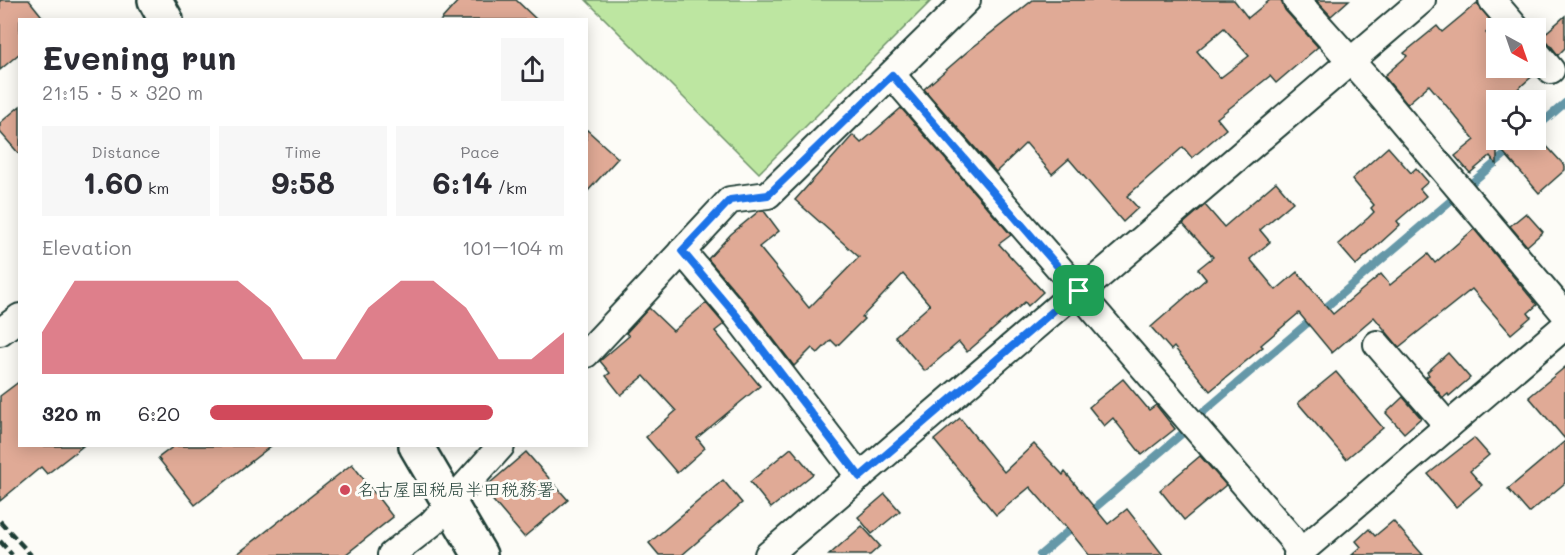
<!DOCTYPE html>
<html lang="en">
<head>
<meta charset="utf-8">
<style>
  :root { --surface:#fff; --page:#f7f7f7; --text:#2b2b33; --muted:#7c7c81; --accent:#d1495b }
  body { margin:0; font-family:Mali,"Klee One",sans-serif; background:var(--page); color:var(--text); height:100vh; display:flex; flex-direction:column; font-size:22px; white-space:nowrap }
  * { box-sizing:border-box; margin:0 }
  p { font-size:20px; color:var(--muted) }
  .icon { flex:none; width:33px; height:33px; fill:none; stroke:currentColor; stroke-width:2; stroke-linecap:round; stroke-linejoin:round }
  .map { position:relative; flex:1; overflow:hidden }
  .sheet { position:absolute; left:18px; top:18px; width:570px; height:429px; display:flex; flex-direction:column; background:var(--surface); border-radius:0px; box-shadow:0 3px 15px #0003 }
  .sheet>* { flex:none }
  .needle { width:39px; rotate:140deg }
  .tools { position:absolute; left:1486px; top:18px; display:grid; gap:12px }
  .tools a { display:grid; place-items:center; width:60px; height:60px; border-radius:0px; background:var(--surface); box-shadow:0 3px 15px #0003; font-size:30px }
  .pin { position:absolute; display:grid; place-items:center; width:51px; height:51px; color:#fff; margin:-26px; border-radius:12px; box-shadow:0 3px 9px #0006 }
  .round { display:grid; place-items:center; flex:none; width:63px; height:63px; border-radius:0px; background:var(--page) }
  .summary { display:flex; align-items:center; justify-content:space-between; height:102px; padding:0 24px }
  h1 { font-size:33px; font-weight:700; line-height:45px }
  .figures { display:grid; grid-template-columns:repeat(3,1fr); gap:9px; height:102px; padding:6px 24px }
  .figures div { display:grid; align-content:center; border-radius:0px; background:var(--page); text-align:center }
  .figures b { font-size:30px; font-weight:700 }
  .figures small { font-size:16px; font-weight:400 }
  .figures p { font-size:16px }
  .chart { height:168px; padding:12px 24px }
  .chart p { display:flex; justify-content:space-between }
  .chart svg { width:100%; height:108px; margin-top:6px; fill:var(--accent); opacity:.7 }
  ul { padding:0 24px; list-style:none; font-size:20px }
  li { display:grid; grid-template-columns:96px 72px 1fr; align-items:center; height:45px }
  li i { height:15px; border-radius:8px; background:var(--accent) }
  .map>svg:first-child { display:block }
</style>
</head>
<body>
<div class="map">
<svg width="1565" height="555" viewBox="0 0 1565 555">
  <rect width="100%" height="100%" fill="#fdfcf7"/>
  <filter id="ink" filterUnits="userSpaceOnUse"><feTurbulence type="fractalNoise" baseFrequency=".0167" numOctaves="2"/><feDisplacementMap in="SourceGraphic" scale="12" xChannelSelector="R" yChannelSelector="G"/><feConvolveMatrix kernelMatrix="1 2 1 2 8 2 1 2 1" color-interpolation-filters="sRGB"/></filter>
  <g filter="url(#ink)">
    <polygon fill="#bde6a1" stroke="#6e926a" stroke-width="1.5" points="586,0 932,0 759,173"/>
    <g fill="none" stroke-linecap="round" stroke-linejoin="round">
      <g stroke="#6598a8" stroke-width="8">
        <polyline points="1536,128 1565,103"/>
        <polyline points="1469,185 1522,140"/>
        <polyline points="1201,414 1455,197"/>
        <polyline points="1089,513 1184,432"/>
        <polyline points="1040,555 1075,525"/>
      </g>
    </g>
    <g fill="#e0aa96" stroke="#1f3d34" stroke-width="1.5" fill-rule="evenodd">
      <polygon points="0,0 29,0 45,20 20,20 20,53 0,70"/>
      <polygon points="459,0 516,0 537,20 441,20"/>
      <path d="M1033 0H1234L1248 18 1270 0H1281L1285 10 1318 47 1276 83 1270 76 1217 118 1226 129 1192 158 1183 147 1127 196 1138 208 1123 222 1069 159 1052 174 1026 143 996 172 924 89 968 51ZM1224 28 1249 56 1220 78 1197 51Z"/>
      <polygon points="1316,0 1349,0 1331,16"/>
      <polygon points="1477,3 1495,26 1486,33 1497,47 1497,68 1529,68 1535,74 1505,100 1497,100 1497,140 1541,140 1565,166 1565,170 1539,193 1497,145 1497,165 1490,156 1470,173 1455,156 1475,140 1429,85 1407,104 1384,76 1407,56 1404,53 1437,26 1442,32"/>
      <polygon points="1565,16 1565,48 1558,55 1548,42 1540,38"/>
      <polygon points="20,106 20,155 0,132 0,123"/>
      <polygon points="901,108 1011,235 999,244 1043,292 1028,306 1025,302 967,352 959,342 925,371 895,336 930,305 903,274 862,317 864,319 837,346 831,340 818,353 812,348 794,366 748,306 708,259 731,234 759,211 764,211 779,231 759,247 809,308 859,257 795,200 853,135 861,143"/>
      <polygon points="586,129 618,158 586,193"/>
      <polygon points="1388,147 1411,173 1416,168 1428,182 1420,189 1426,196 1397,221 1400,225 1356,265 1338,244 1368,218 1374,212 1371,208 1374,205 1352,179"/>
      <polygon points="1276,182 1293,202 1260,230 1270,242 1250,259 1276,290 1297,272 1333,314 1381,274 1390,285 1428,254 1435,263 1474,229 1537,305 1528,313 1531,317 1511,334 1472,289 1399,347 1374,317 1332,353 1299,313 1261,345 1263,347 1210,391 1174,347 1171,350 1151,327 1206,279 1198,269 1213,257 1183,224 1205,205 1224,227"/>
      <polygon points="1526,213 1543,232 1527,246 1510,226"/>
      <polygon points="706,303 724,324 715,331 760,386 697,438 705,448 677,473 646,437 676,411 644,376 621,395 606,376 610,373 600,361 629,336 626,333 649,308 673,331"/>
      <polygon points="1448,353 1470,378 1449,396 1448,394 1443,398 1426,377 1429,375 1427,372"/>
      <polygon points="1565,367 1565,439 1529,397"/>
      <polygon points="1336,372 1383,428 1346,459 1298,403"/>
      <polygon points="1123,379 1149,410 1156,405 1175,429 1142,455 1113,418 1104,426 1089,407"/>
      <polygon points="20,381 20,446 83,446 47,474 41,467 0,501 0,396"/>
      <polygon points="1403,397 1421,418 1404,433 1386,413"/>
      <polygon points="960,418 1004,472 1034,444 1063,475 1065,472 1108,524 1127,509 1163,555 1089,555 1064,524 1063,525 1030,487 996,515 934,440"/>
      <polygon points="1474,438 1489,455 1470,471 1482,485 1456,507 1428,474"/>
      <polygon points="1565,441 1565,483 1529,513 1508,489"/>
      <polygon points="174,446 271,446 195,505 158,458"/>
      <polygon points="791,448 813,474 771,508 750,482"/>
      <polygon points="526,452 568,500 524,537 483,489"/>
      <polygon points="1200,456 1226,485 1184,520 1160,490"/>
      <polygon points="352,464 393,517 345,555 236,555"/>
      <polygon points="723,480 742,503 682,555 659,555 649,543"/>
      <polygon points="885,494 900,511 872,534 858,517"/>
      <polygon points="1393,521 1423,555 1352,555 1361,547 1356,541 1369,529 1375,536"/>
      <polygon points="862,526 880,546 870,555 829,555"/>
    </g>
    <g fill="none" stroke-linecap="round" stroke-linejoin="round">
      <g stroke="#1f3d34" stroke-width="30">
        <g id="minor">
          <polyline points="1296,0 1366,78 1565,314"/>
          <polyline points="1492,0 1516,28"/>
          <polyline points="1536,52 1551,70"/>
          <polyline points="892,75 1066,276 1094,310 1290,537 1302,555"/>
          <polyline points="682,251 736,315 860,477"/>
          <polyline points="0,332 20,317"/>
          <polyline points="1377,344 1448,426"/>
          <polyline points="586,354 730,200 768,195 967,0"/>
          <polyline points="391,555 431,524 501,446"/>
          <polyline points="768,555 1066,300 1091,283 1422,0"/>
          <polyline points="1297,555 1565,326"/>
        </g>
      </g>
      <g stroke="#1f3d34" stroke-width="38">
        <g id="major">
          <polyline points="155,0 166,20"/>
          <polyline points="416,446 480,555"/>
        </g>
      </g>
      <use href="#minor" stroke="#fdfcf7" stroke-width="26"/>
      <use href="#major" stroke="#fdfcf7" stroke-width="33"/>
      <g stroke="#1f3d34" stroke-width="4.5" stroke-dasharray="9 4.5" stroke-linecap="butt">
        <polyline points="0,521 31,555"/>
        <polyline points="0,541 12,555"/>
      </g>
    </g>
  </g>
  <g fill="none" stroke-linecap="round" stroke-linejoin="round" filter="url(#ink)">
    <g stroke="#fff" stroke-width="12">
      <polygon id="route" points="892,75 1079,291 1066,300 860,477 736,315 682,251 730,200 768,195"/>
    </g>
    <use href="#route" stroke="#1a73e8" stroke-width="8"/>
  </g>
  <circle fill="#d1495b" stroke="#fdfcf7" stroke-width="2" cx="345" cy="490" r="6"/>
  <g text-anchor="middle" stroke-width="6" stroke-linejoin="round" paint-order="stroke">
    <g font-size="18" fill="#1f3d34" stroke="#fdfcf7" text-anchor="start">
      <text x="357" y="496">名古屋国税局半田税務署</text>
    </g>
  </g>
</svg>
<div class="tools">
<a><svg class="needle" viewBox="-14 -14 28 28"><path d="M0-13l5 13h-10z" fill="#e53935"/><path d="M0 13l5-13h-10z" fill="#7c7c81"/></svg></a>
<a><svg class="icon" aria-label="locate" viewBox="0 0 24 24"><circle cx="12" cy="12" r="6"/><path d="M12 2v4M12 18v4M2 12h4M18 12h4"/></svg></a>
</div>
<div class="pin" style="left:1079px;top:291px;background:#1e9e55"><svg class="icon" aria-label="arrive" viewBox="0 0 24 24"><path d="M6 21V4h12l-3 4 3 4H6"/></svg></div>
<section class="sheet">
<div class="summary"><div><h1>Evening run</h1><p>21:15 · 5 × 320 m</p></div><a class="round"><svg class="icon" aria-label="share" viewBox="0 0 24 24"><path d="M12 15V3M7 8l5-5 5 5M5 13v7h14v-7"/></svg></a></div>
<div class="figures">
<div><p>Distance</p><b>1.60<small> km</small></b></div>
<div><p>Time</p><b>9:58</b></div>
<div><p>Pace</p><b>6:14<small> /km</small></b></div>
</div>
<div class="chart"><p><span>Elevation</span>101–104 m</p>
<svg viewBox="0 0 160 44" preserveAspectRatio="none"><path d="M0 44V27L10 6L20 6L30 6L40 6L50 6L60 6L70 17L80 38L90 38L100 17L110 6L120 6L130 17L140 38L150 38L160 27V44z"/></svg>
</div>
<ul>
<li><b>320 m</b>6:20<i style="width:80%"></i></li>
</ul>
</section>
</div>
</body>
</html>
